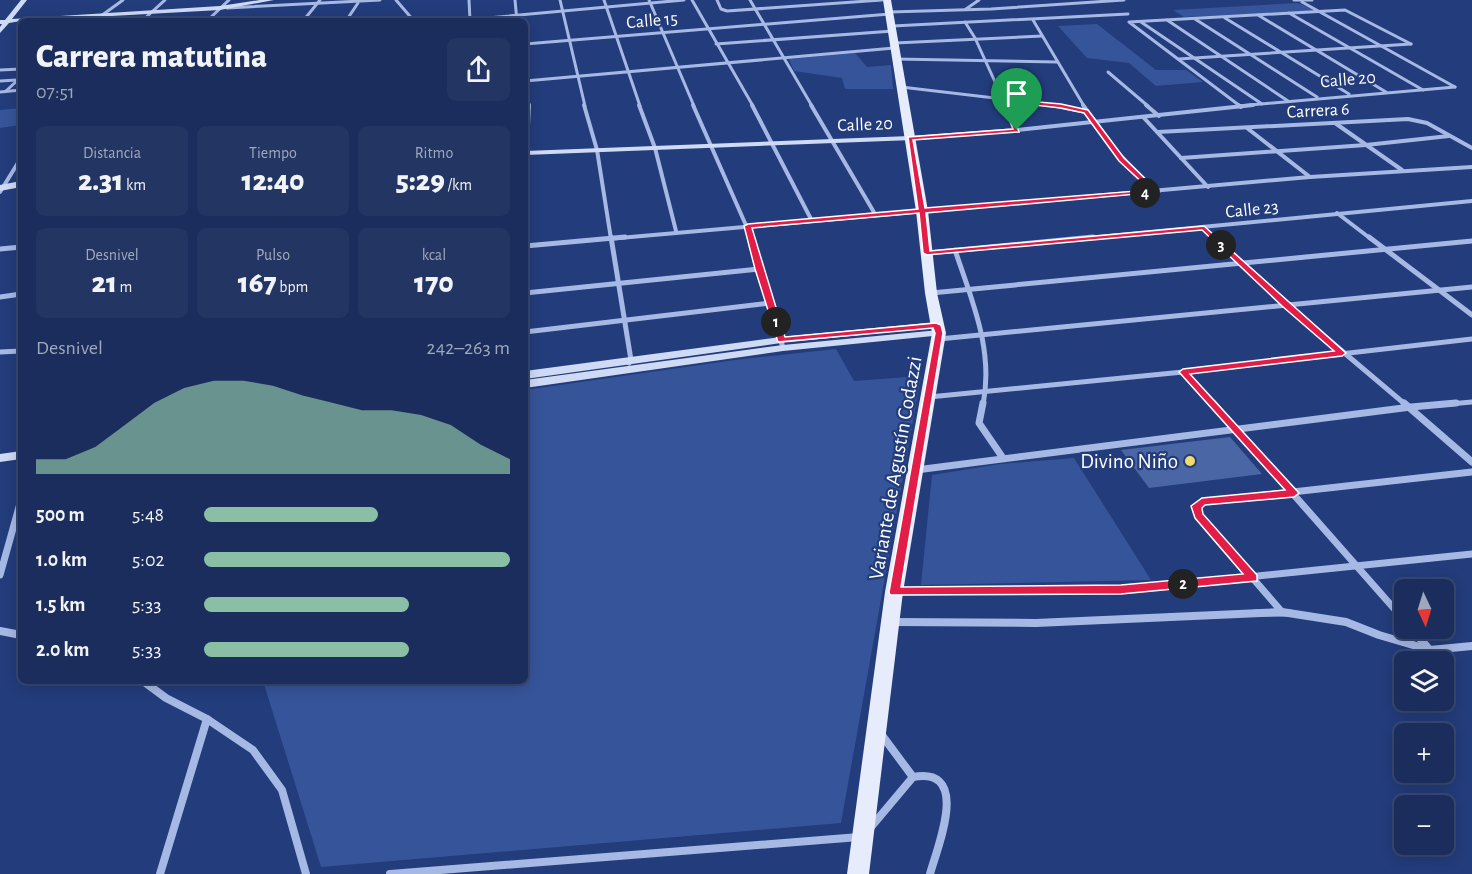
<!DOCTYPE html>
<html lang="es">
<head>
<meta charset="utf-8">
<style>
  :root { --surface:#1a2d5c; --page:#233562; --text:#f1f3f6; --muted:#9fa8bb; --line:#384972; --accent:#8abfa5 }
  body { margin:0; font-family:"Alegreya Sans",sans-serif; background:var(--page); color:var(--text); height:100vh; display:flex; flex-direction:column; font-size:22px; white-space:nowrap }
  * { box-sizing:border-box; margin:0 }
  p { font-size:20px; color:var(--muted) }
  .icon { flex:none; width:33px; height:33px; fill:none; stroke:currentColor; stroke-width:2; stroke-linecap:round; stroke-linejoin:round }
  .map { position:relative; flex:1; overflow:hidden }
  .drawer { position:absolute; left:18px; top:18px; width:510px; height:666px; display:flex; flex-direction:column; background:var(--surface); border-radius:9px; box-shadow:0 3px 15px #0003,0 0 0 2px var(--line) }
  .drawer>* { flex:none }
  .needle { width:39px; rotate:176deg }
  .controls { position:absolute; left:1394px; top:579px; display:grid; gap:12px }
  .controls a { display:grid; place-items:center; width:60px; height:60px; border-radius:9px; background:var(--surface); box-shadow:0 3px 15px #0003,0 0 0 2px var(--line); font-size:30px }
  .pin { position:absolute; display:grid; place-items:center; width:51px; height:51px; color:#fff; margin:-62px -26px; border-radius:50% 50% 50% 0; rotate:-45deg; box-shadow:0 0 6px #0007 }
  .pin .icon { rotate:45deg }
  .km { position:absolute; width:30px; height:30px; margin:-15px; border-radius:50%; background:#222; color:#fff; font-size:16px; line-height:30px; text-align:center }
  .round { display:grid; place-items:center; flex:none; width:63px; height:63px; border-radius:9px; background:var(--page) }
  .summary { display:flex; align-items:center; justify-content:space-between; height:102px; padding:0 18px }
  h1 { font-size:33px; font-weight:800; line-height:45px }
  .figures { display:grid; grid-template-columns:repeat(3,1fr); gap:9px; height:102px; padding:6px 18px }
  .figures div { display:grid; align-content:center; border-radius:9px; background:var(--page); text-align:center }
  .figures b { font-size:30px; font-weight:800 }
  .figures small { font-size:16px; font-weight:400 }
  .figures p { font-size:16px }
  .chart { height:168px; padding:12px 18px }
  .chart p { display:flex; justify-content:space-between }
  .chart svg { width:100%; height:108px; margin-top:6px; fill:var(--accent); opacity:.7 }
  ul { padding:0 18px; list-style:none; font-size:20px }
  li { display:grid; grid-template-columns:96px 72px 1fr; align-items:center; height:45px }
  li i { height:15px; border-radius:8px; background:var(--accent) }
  .map>svg:first-child { display:block }
</style>
</head>
<body>
<div class="map">
<svg width="1472" height="874" viewBox="0 0 1472 874">
  <rect width="100%" height="100%" fill="#233c7b"/>
  <g fill="#365499">
    <polygon points="1298,3 1317,11 1184,17 1173,10"/>
    <polygon points="1097,24 1156,70 1186,70 1203,82 1156,86 1129,63 1087,58 1058,26"/>
    <polygon points="855,53 867,67 891,65 893,89 845,89 842,78 794,71 789,59"/>
    <polygon points="21,108 21,125 0,128 0,110"/>
    <polygon points="836,349 854,381 921,376 841,823 321,867 263,681 525,681 525,390 735,360"/>
    <polygon points="1074,458 1151,580 921,585 932,475 1000,464"/>
  </g>
  <polygon fill="#4b66a4" points="1230,437 1262,474 1149,488 1121,450"/>
  <g fill="none" stroke-linecap="round" stroke-linejoin="round">
    <g stroke="#a6b9e5" stroke-width="3">
      <polyline points="396,0 414,21"/>
      <polyline points="469,0 470,20"/>
      <polyline points="515,0 517,21"/>
      <polyline points="560,0 585,106"/>
      <polyline points="604,0 640,106"/>
      <polyline points="649,0 694,106"/>
      <polyline points="692,0 753,106"/>
      <polyline points="717,0 721,9 727,11 882,0"/>
      <polyline points="750,0 812,106"/>
      <polyline points="1294,0 1312,0"/>
      <polyline points="1302,2 1455,87"/>
      <polyline points="227,8 380,0"/>
      <polyline points="966,9 979,0"/>
      <polyline points="890,12 991,9 1124,0"/>
      <polyline points="1289,13 1423,90"/>
      <polyline points="1258,15 1386,92"/>
      <polyline points="1225,18 1349,94"/>
      <polyline points="1195,19 1317,97"/>
      <polyline points="1033,20 1084,106"/>
      <polyline points="1167,20 1288,101"/>
      <polyline points="94,21 123,0"/>
      <polyline points="142,21 165,0"/>
      <polyline points="207,21 229,0"/>
      <polyline points="303,21 320,0"/>
      <polyline points="346,21 358,3"/>
      <polyline points="454,21 684,0"/>
      <polyline points="965,22 975,38 1006,106"/>
      <polyline points="1141,22 1262,104"/>
      <polyline points="893,26 1128,14"/>
      <polyline points="895,43 1042,36"/>
      <polyline points="525,44 890,14"/>
      <polyline points="716,44 893,31"/>
      <polyline points="896,59 1057,62"/>
      <polyline points="1179,59 1411,44"/>
      <polyline points="0,70 21,69"/>
      <polyline points="1108,72 1148,106"/>
      <polyline points="525,78 529,106"/>
      <polyline points="0,81 17,80"/>
      <polyline points="525,81 894,48"/>
      <polyline points="901,87 1062,106"/>
      <polyline points="6,91 21,77"/>
      <polyline points="0,92 21,90"/>
      <polyline points="1239,106 1455,87"/>
      <polyline points="1240,106 1129,22 1345,10 1411,44"/>
    </g>
    <g stroke="#a6b9e5" stroke-width="4">
      <polyline points="584,105 597,150 611,239"/>
      <polyline points="639,105 655,148 676,231"/>
      <polyline points="693,105 752,239"/>
      <polyline points="752,105 812,221"/>
      <polyline points="811,105 875,214"/>
      <polyline points="1005,105 1017,130"/>
      <polyline points="1051,105 1086,112"/>
      <polyline points="1083,105 1118,153 1156,192"/>
      <polyline points="1146,105 1159,116"/>
      <polyline points="1238,105 1241,107"/>
      <polyline points="1144,118 1208,187"/>
      <polyline points="1335,123 1402,170"/>
      <polyline points="1247,128 1310,177"/>
      <polyline points="1158,132 1408,119 1427,123 1472,148"/>
      <polyline points="910,138 1017,130 1253,105"/>
      <polyline points="1181,158 1366,145 1449,136"/>
      <polyline points="525,187 529,105"/>
      <polyline points="0,192 21,158"/>
      <polyline points="1337,213 1371,239"/>
      <polyline points="1204,228 1215,239"/>
      <polyline points="608,239 1310,177 1472,167"/>
      <polyline points="1077,239 1472,201"/>
    </g>
    <g stroke="#a6b9e5" stroke-width="5">
      <polyline points="611,237 631,360 629,363"/>
      <polyline points="751,237 783,348"/>
      <polyline points="1214,237 1303,318 1406,405"/>
      <polyline points="1369,237 1472,315"/>
      <polyline points="525,246 625,237"/>
      <polyline points="0,249 21,247"/>
      <path d="M955 250C972 301 994 350 983 405"/>
      <polyline points="927,253 1093,237"/>
      <polyline points="525,293 759,269"/>
      <polyline points="931,293 1472,241"/>
      <polyline points="0,297 21,294"/>
      <polyline points="525,332 770,303"/>
      <polyline points="939,339 1472,287"/>
      <polyline points="0,352 21,351"/>
      <polyline points="1183,372 1214,405"/>
      <polyline points="929,397 1183,372 1472,339"/>
      <polyline points="1438,405 1472,402"/>
    </g>
    <g stroke="#a6b9e5" stroke-width="7">
      <polyline points="983,403 979,423 1003,458"/>
      <polyline points="1213,403 1398,613"/>
      <polyline points="1404,403 1472,462"/>
      <polyline points="916,470 1411,407 1456,403"/>
      <polyline points="0,575 21,500"/>
      <polyline points="895,592 1121,590 1472,554"/>
      <polyline points="1282,612 1198,515 1197,506 1202,502 1472,472"/>
      <polyline points="1255,613 1290,613"/>
    </g>
    <g stroke="#a6b9e5" stroke-width="8">
      <polyline points="1397,612 1404,620"/>
      <polyline points="894,622 1036,623 1282,612 1346,622 1379,635 1430,650 1472,646"/>
      <polyline points="1411,628 1429,649"/>
      <polyline points="0,631 21,635"/>
      <polyline points="143,681 166,698 207,719 253,750 282,790 306,874"/>
      <polyline points="881,734 913,777"/>
      <path d="M871 827 913 777C972 766 937 848 930 874"/>
      <polyline points="160,874 207,719"/>
      <polyline points="390,874 859,837"/>
    </g>
    <g fill="#cfdaf4" fill-rule="evenodd">
      <polygon points="21,0 27,0 12,19 220,6 260,0 274,0 220,10 21,21 9,23 0,33 0,27 2,24 0,24 0,20 5,20"/>
      <polygon points="910,136 913,136 913,140 525,155 525,151"/>
      <polygon points="21,181 21,187 0,191 0,185"/>
      <polygon points="936,322 941,325 940,327 781,343 525,379 525,371 781,337"/>
      <polygon points="939,330 944,333 943,335 783,351 525,388 525,380 783,345"/>
      <polygon points="21,451 21,459 0,462 0,454"/>
    </g>
    <polygon fill="#e6ecfc" fill-rule="evenodd" points="883,0 891,0 928,211 937,293 946,333 903,592 869,874 847,874 885,592 932,333 925,293 916,211"/>
  </g>
  <path fill="#e11d48" stroke="#fff" stroke-width="1.5" fill-rule="evenodd" d="M1004 99 1061 104 1088 110 1124 158 1159 192 926 213 930 251 1204 226 1346 353 1342 356 1190 374 1299 493 1294 497 1205 505 1202 508 1203 514 1257 575V581L1121 594 890 595 889 592 935 333 933 328 778 342 755 269 744 226 748 224 918 209 908 137 1013 129 1001 100ZM1008 102 1061 108 1084 113 1119 161 1150 190 925 208 913 140 1019 132ZM919 213 923 253 927 255 1202 230 1282 306 1334 351 1183 369 1179 372 1285 490 1202 498 1191 506 1195 518 1243 574 1121 585 901 587 943 333 941 325 936 323 785 337 752 228Z"/>
  <circle fill="#f0dd69" stroke="#233c7b" stroke-width="2" cx="1190" cy="461" r="6"/>
  <g text-anchor="middle" stroke-width="4.5" stroke-linejoin="round" paint-order="stroke">
    <g font-size="18" fill="#fff" stroke="#233c7b">
      <text transform="translate(652 20) rotate(-5)" y="6">Calle 15</text>
      <text transform="translate(1348 79) rotate(-5)" y="6">Calle 20</text>
      <text transform="translate(1318 110) rotate(-3)" y="6">Carrera 6</text>
      <text transform="translate(865 124) rotate(-2)" y="6">Calle 20</text>
      <text transform="translate(1252 209) rotate(-6)" y="6">Calle 23</text>
    </g>
    <g font-size="21" fill="#fff" stroke="#233c7b" text-anchor="end">
      <text x="1178" y="468">Divino Niño</text>
    </g>
    <g font-size="21" fill="#fff" stroke="#233c7b">
      <text transform="translate(895 468) rotate(-80)" y="7">Variante de Agustín Codazzi</text>
    </g>
  </g>
</svg>
<div class="controls">
<a><svg class="needle" viewBox="-14 -14 28 28"><path d="M0-13l5 13h-10z" fill="#e53935"/><path d="M0 13l5-13h-10z" fill="#9fa8bb"/></svg></a>
<a><svg class="icon" aria-label="layers" viewBox="0 0 24 24"><path d="M12 4l9 5-9 5-9-5zM3 14l9 5 9-5"/></svg></a>
<a>+</a>
<a>−</a>
</div>
<div class="pin" style="left:1017px;top:130px;background:#1e9e55"><svg class="icon" aria-label="arrive" viewBox="0 0 24 24"><path d="M6 21V4h12l-3 4 3 4H6"/></svg></div>
<b class="km" style="left:776px;top:322px">1</b>
<b class="km" style="left:1183px;top:584px">2</b>
<b class="km" style="left:1221px;top:245px">3</b>
<b class="km" style="left:1145px;top:193px">4</b>
<section class="drawer">
<div class="summary"><div><h1>Carrera matutina</h1><p>07:51</p></div><a class="round"><svg class="icon" aria-label="share" viewBox="0 0 24 24"><path d="M12 15V3M7 8l5-5 5 5M5 13v7h14v-7"/></svg></a></div>
<div class="figures">
<div><p>Distancia</p><b>2.31<small> km</small></b></div>
<div><p>Tiempo</p><b>12:40</b></div>
<div><p>Ritmo</p><b>5:29<small> /km</small></b></div>
</div>
<div class="figures">
<div><p>Desnivel</p><b>21<small> m</small></b></div>
<div><p>Pulso</p><b>167<small> bpm</small></b></div>
<div><p>kcal</p><b>170</b></div>
</div>
<div class="chart"><p><span>Desnivel</span>242–263 m</p>
<svg viewBox="0 0 160 44" preserveAspectRatio="none"><path d="M0 44V38L10 38L20 33L30 24L40 15L50 9L60 6L70 6L80 8L90 12L100 15L110 18L120 18L130 20L140 24L150 32L160 38V44z"/></svg>
</div>
<ul>
<li><b>500 m</b>5:48<i style="width:57%"></i></li>
<li><b>1.0 km</b>5:02<i style="width:100%"></i></li>
<li><b>1.5 km</b>5:33<i style="width:67%"></i></li>
<li><b>2.0 km</b>5:33<i style="width:67%"></i></li>
</ul>
</section>
</div>
</body>
</html>
